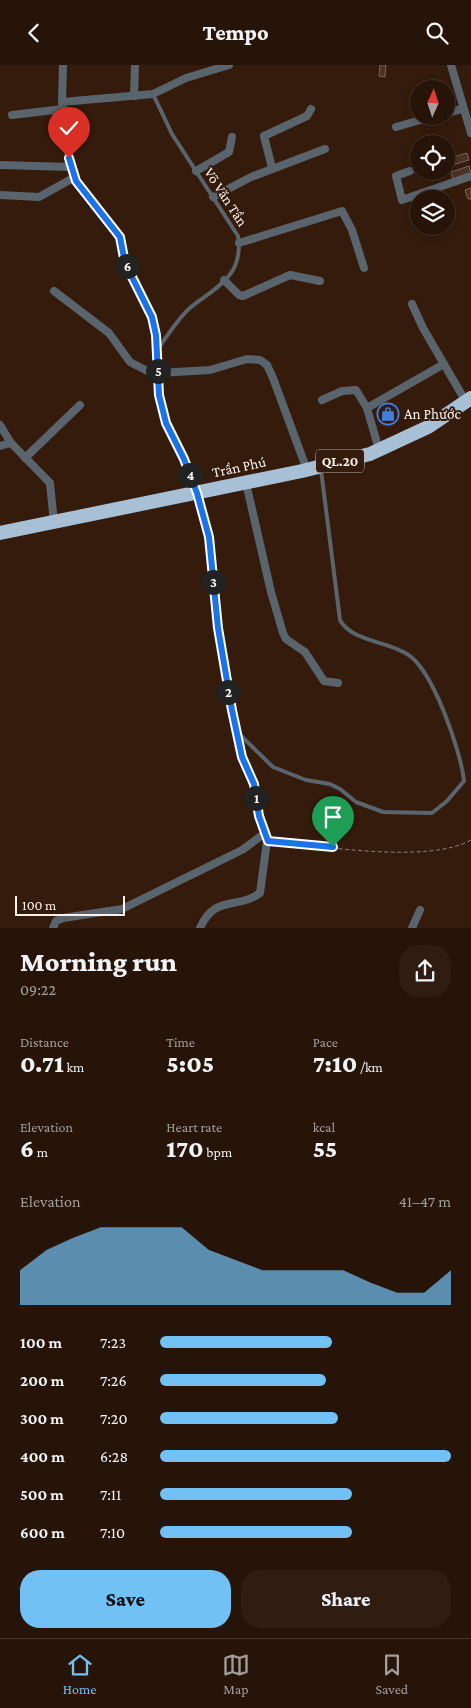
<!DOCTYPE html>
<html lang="en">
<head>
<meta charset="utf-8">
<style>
  :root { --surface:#271409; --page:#2f1d12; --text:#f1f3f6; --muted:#a49e9c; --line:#43332a; --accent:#72c1f5 }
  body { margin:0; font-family:"Crimson Pro",serif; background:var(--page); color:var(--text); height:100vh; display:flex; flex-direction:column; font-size:19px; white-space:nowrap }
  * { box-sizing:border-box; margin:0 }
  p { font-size:16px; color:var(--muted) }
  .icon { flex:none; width:28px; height:28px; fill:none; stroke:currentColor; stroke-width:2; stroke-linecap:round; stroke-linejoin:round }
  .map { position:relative; height:863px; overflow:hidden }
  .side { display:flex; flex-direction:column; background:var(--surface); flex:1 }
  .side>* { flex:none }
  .needle { width:32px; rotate:3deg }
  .fabs { position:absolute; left:410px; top:15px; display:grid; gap:10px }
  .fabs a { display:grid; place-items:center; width:45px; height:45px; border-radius:50%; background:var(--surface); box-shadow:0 2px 8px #0003,0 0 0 1px var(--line); font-size:25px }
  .scale { position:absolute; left:15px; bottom:12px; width:110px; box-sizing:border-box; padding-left:5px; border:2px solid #fdf2ec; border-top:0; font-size:14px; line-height:18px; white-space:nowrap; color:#fdf2ec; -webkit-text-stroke:4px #341b0c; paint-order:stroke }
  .pin { position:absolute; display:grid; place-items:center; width:42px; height:42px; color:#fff; margin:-51px -21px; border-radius:50% 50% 50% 0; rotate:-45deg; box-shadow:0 0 5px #0007 }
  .pin .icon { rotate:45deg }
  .km { position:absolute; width:25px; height:25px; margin:-12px; border-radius:50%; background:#222; color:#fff; font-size:14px; line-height:25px; text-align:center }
  .round { display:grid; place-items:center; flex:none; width:52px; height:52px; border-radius:20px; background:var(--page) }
  .headline { display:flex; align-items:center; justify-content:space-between; height:85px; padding:0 20px }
  h1 { font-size:28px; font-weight:800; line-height:38px }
  .figures { display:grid; grid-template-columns:repeat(3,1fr); gap:8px; height:85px; padding:5px 20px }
  .figures div { display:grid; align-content:center }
  .figures b { font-size:25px; font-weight:800 }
  .figures small { font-size:14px; font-weight:400 }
  .figures p { font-size:14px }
  .chart { height:140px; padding:10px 20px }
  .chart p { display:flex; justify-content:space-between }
  .chart svg { width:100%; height:90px; margin-top:5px; fill:var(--accent); opacity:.7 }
  .action { display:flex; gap:10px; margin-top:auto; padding:10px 20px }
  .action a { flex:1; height:58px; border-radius:20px; background:var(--accent); color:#111; font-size:20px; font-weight:800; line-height:58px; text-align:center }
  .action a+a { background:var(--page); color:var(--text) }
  ul { padding:0 20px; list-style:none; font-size:16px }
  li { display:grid; grid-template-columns:80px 60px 1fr; align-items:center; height:38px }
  li i { height:12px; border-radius:6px; background:var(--accent) }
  header { display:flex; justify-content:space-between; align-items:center; height:65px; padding:0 20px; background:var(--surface); font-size:22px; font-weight:800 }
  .tabs { display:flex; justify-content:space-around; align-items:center; height:70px; border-top:1px solid var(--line); background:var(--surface); font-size:14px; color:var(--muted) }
  .tabs a { display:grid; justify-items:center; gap:2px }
  .tabs .active { color:var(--accent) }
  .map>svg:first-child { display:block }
</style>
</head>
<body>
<header><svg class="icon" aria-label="back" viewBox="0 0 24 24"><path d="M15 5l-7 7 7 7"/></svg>Tempo<svg class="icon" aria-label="search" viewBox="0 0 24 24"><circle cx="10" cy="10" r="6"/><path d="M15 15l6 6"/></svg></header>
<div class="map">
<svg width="471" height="863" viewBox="0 0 471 863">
  <rect width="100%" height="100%" fill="#341b0c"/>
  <g fill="#4a3326" stroke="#7f6150">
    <polygon points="380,0 386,0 385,12 379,11"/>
    <polygon points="467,88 469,95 446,102 446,94"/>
    <polygon points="469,101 471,108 453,114 451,107"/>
    <polygon points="471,123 471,134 468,134 465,125"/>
  </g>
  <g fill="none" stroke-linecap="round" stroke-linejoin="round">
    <path stroke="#917f74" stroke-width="1" stroke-dasharray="4 2.5" stroke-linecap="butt" d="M274 777C323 781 429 799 471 775"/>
    <g stroke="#5a646c" stroke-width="4">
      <path d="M153 29 172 69 238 171C244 210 218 221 191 242 178 253 168 270 158 284"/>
      <path d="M237 667 273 702 306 715 330 719 340 724 356 737 383 747 432 748 447 736 464 716C461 687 433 604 407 589 387 576 351 576 340 555L321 405"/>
    </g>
    <g stroke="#5a646c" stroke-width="8">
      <path d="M63 0 62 37 69 93 76 116 120 172 125 198 152 252 156 270 159 330 167 358 184 393 197 428 209 472 218 563 231 645 241 692 254 719 259 751 267 776 260 828C237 845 215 829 200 863"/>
      <polyline points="451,0 471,68"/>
      <polyline points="134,31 135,0"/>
      <polyline points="62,37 153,29 186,13 229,0"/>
      <polyline points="446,48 462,44"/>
      <polyline points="12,50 63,44"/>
      <polyline points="396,62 434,51"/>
      <polyline points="0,100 71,102"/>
      <polyline points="272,103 264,71 307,51 311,44"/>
      <polyline points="196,106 229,87 232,72"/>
      <polyline points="410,106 396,111 402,135 471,111"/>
      <polyline points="0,130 39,132 75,112"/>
      <polyline points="213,132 251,112 325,84"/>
      <polyline points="239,178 342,146 352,165 364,203"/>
      <polyline points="224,215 239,230 243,231 290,210 320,216"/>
      <polyline points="54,226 109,268 130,297 159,312"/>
      <polyline points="412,239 423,263 466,337"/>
      <polyline points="159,308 210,305 247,294 260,295 267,300 273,313 307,405"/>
      <polyline points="322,335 342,326 356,325 367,343"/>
      <polyline points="0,360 11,378 50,418 54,458"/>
      <polyline points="0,381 11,378"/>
      <polyline points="379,385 367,343 444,299"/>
      <polyline points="25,393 80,340"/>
      <polyline points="246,418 271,527 283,568 286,574 305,587 324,616 338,618"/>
      <polyline points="53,863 56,856 63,853 122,844 242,785 265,768"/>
      <polyline points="412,863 420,845"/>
    </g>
    <polyline stroke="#a7c0d5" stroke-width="14" points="0,468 302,406 370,389 428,362 471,333"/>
  </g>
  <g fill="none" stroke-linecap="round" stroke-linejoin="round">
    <g stroke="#fff" stroke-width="10">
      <polyline id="route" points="69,93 76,116 120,172 125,198 152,252 156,270 159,330 166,358 184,394 197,428 209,472 218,563 232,645 242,692 254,719 259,751 268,776 333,782"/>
    </g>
    <use href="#route" stroke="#1a73e8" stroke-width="6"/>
  </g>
  <defs>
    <g id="shop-ring" transform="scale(1.125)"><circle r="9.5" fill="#341b0c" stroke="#3f7fe0" stroke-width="1.5"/><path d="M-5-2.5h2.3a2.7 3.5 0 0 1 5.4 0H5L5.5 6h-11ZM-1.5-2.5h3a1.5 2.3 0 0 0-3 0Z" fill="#3f7fe0"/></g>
  </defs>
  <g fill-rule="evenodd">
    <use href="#shop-ring" x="388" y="349"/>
  </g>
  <g text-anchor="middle" stroke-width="4" stroke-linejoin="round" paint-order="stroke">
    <rect fill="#341b0c" stroke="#c1b2a9" stroke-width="1" x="316" y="384.5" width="48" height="23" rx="4"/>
    <g font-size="14" font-weight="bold" fill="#fdf2ec">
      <text x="340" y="401">QL.20</text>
    </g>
    <g font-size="15" fill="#fdf2ec" stroke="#341b0c">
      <text transform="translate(226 132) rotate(57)" y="5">Võ Văn Tần</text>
      <text transform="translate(239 402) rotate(-12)" y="5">Trần Phú</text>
    </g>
    <g font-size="15" fill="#fdf2ec" stroke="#341b0c" text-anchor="start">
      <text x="404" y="354">An Phước</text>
    </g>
  </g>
</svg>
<div class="fabs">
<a><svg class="needle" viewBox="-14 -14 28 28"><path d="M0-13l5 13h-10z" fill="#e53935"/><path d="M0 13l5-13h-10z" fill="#a49e9c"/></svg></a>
<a><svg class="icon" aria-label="locate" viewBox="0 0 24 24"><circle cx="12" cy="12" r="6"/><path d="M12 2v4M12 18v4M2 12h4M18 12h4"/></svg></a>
<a><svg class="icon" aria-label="layers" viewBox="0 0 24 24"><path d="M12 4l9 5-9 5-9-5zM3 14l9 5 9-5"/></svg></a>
</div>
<div class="scale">100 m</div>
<div class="pin" style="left:333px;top:782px;background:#1e9e55"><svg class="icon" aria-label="arrive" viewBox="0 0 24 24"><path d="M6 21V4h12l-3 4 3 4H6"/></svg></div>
<div class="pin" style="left:69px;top:93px;background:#d93025"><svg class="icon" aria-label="check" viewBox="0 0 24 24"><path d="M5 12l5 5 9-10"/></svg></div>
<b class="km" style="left:256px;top:733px">1</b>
<b class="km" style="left:228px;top:627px">2</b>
<b class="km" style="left:213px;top:517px">3</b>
<b class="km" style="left:190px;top:410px">4</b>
<b class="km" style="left:158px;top:306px">5</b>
<b class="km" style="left:127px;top:201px">6</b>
</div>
<section class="side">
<div class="headline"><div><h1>Morning run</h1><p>09:22</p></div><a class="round"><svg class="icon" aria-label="share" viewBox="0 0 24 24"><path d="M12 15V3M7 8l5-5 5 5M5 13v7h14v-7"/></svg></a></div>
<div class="figures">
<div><p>Distance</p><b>0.71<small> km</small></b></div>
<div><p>Time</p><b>5:05</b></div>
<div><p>Pace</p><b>7:10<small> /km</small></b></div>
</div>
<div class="figures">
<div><p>Elevation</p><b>6<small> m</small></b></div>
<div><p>Heart rate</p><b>170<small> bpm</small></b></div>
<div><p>kcal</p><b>55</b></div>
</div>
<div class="chart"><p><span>Elevation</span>41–47 m</p>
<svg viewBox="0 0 160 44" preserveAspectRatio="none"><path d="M0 44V27L10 17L20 11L30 6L40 6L50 6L60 6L70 17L80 22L90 27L100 27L110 27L120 27L130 33L140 38L150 38L160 27V44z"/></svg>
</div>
<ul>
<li><b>100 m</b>7:23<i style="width:59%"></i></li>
<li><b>200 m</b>7:26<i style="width:57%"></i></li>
<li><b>300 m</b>7:20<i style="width:61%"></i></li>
<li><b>400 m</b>6:28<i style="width:100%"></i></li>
<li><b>500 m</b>7:11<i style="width:66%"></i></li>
<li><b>600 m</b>7:10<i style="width:66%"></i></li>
</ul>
<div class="action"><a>Save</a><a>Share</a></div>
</section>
<nav class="tabs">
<a class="active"><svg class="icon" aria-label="home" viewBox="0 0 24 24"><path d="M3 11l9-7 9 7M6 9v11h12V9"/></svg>Home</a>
<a><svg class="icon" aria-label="map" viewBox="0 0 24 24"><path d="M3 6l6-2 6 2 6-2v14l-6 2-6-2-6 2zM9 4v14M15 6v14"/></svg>Map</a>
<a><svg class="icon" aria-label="saved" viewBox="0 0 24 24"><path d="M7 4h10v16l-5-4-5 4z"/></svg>Saved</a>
</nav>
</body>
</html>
